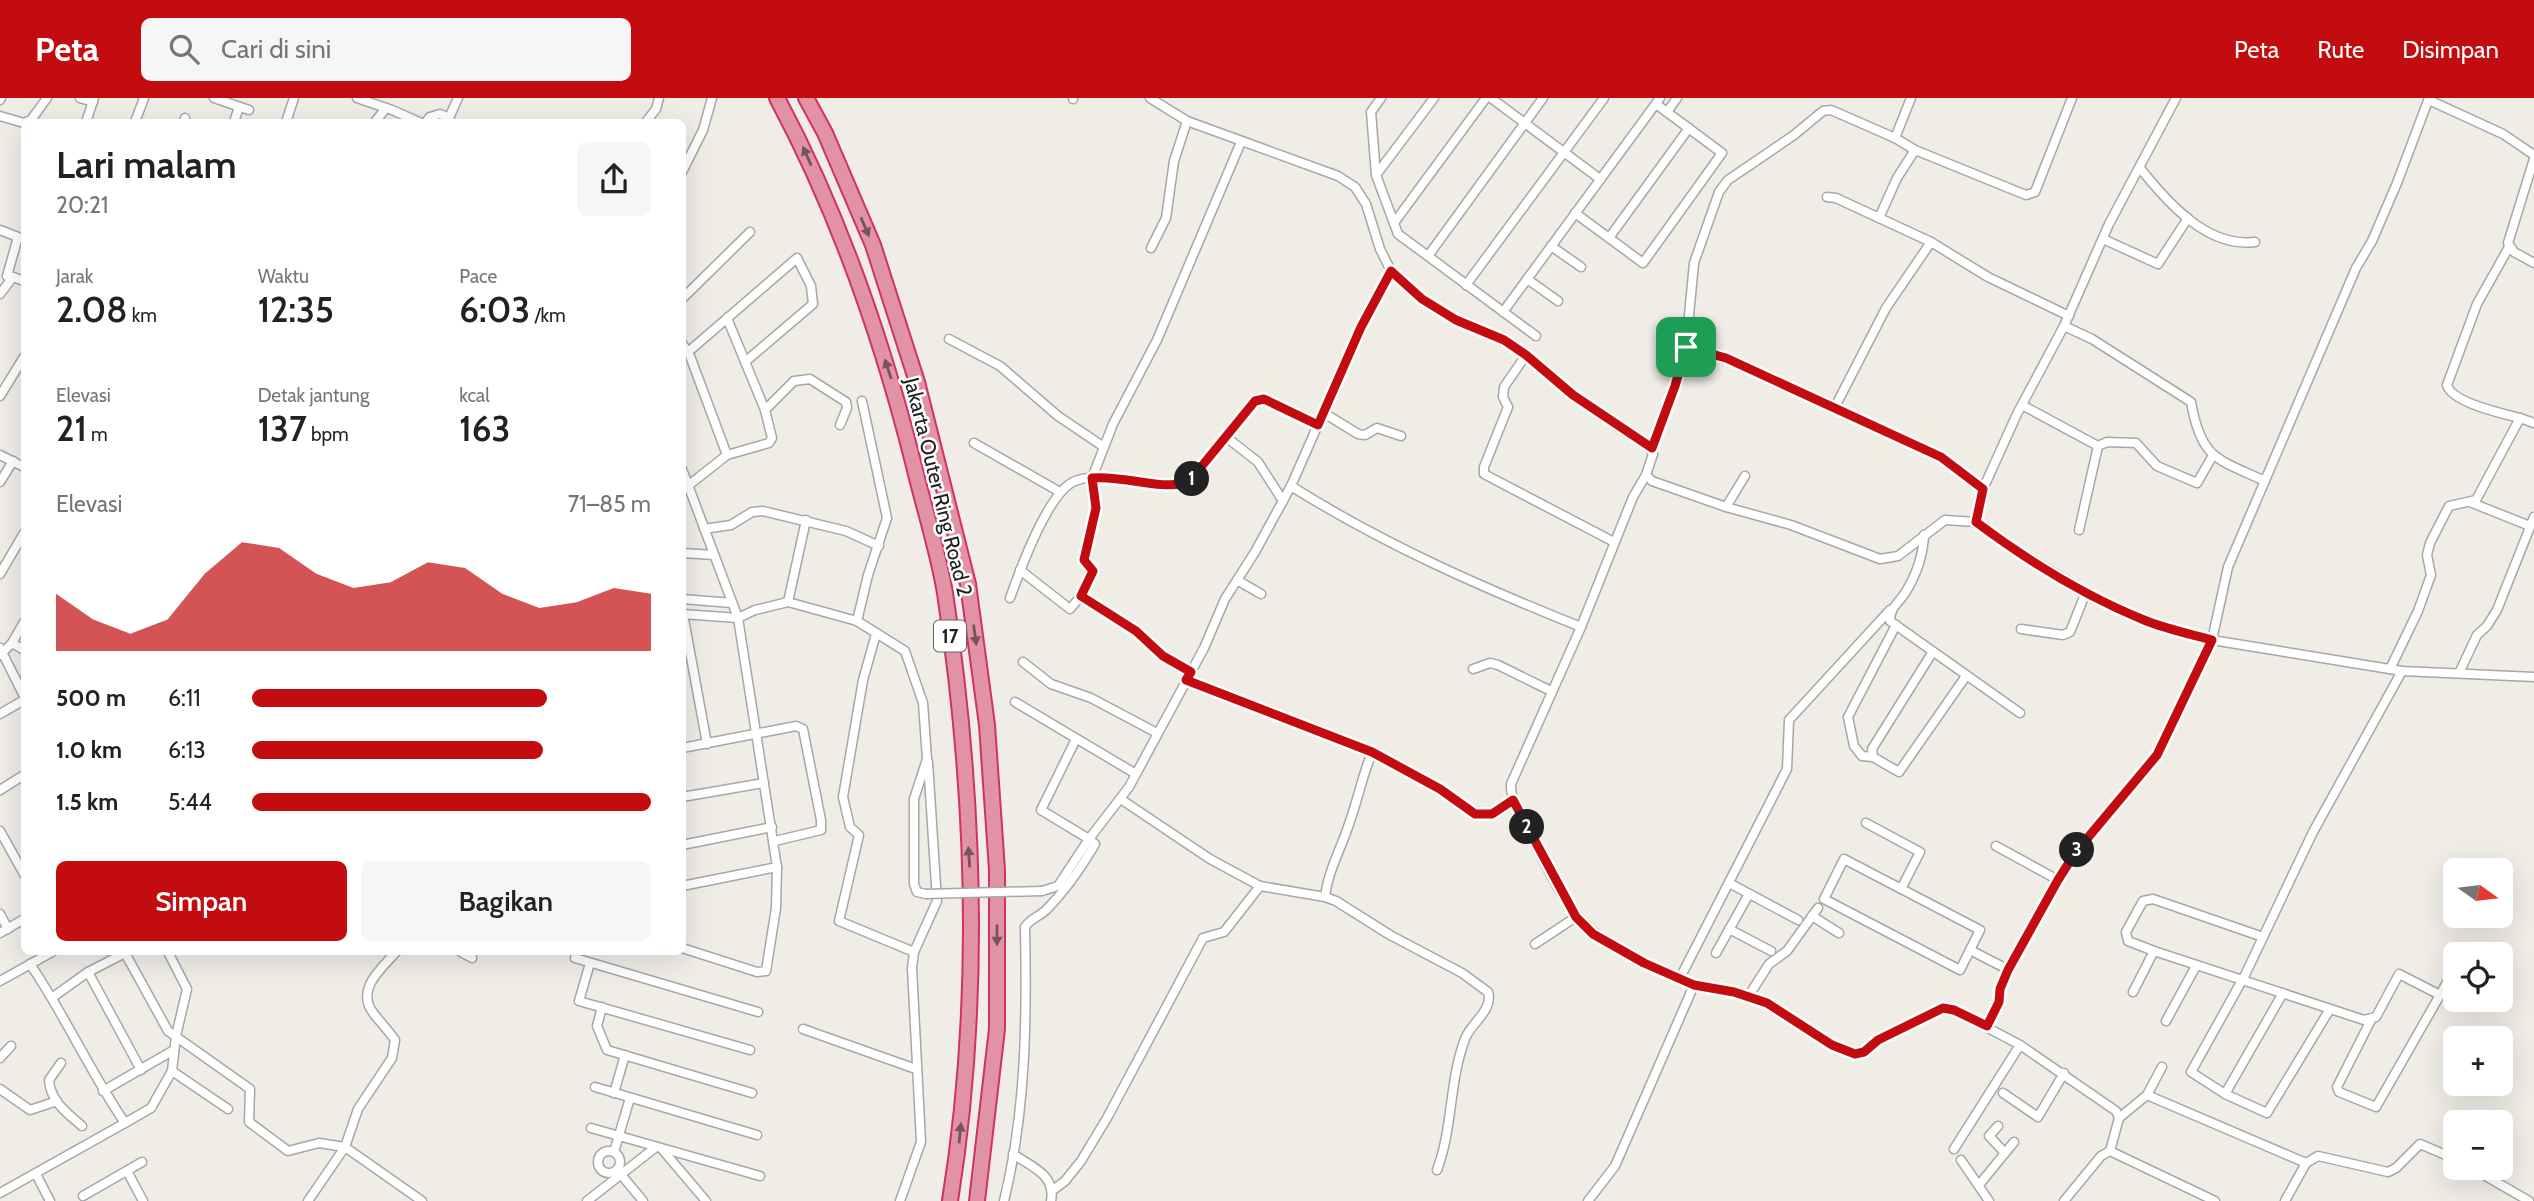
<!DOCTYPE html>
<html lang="id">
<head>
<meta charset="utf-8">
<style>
  :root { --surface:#fff; --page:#f6f6f6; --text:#222; --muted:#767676; --accent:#c30c0f }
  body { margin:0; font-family:Cabin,sans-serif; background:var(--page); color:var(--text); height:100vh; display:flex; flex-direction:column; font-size:26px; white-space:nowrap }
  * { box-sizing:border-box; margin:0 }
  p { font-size:23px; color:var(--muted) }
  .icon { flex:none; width:38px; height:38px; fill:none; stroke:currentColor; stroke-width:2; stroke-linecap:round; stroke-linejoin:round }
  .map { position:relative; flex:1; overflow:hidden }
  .panel { position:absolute; left:21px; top:21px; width:665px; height:836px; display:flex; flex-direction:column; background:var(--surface); border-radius:10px; box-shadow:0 7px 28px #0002 }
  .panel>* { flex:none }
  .needle { width:46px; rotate:104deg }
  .tools { position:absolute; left:2443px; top:760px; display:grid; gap:14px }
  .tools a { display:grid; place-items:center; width:70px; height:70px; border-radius:10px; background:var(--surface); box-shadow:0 7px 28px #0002; font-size:35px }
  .pin { position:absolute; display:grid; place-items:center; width:60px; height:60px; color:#fff; margin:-30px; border-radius:14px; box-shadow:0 4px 10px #0006 }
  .km { position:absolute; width:35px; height:35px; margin:-18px; border-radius:50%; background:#222; color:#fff; font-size:19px; line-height:35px; text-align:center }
  .round { display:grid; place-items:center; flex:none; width:74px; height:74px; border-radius:10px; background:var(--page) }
  .summary { display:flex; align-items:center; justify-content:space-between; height:119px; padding:0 35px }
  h1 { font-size:38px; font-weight:600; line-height:52px }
  .stats { display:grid; grid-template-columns:repeat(3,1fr); gap:10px; height:119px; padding:7px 35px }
  .stats div { display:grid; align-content:center }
  .stats b { font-size:35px; font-weight:600 }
  .stats small { font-size:19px; font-weight:400 }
  .stats p { font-size:19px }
  .chart { height:196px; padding:14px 35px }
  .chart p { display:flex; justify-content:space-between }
  .chart svg { width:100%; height:126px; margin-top:7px; fill:var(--accent); opacity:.7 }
  .action { display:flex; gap:14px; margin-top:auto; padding:14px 35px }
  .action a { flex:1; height:80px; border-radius:10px; background:var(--accent); color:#fff; font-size:28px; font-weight:600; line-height:80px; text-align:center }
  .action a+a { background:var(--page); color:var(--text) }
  ul { padding:0 35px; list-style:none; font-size:23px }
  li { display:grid; grid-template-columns:112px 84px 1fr; align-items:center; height:52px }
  li i { height:18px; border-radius:9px; background:var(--accent) }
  header { display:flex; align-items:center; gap:42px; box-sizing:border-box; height:98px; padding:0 35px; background:var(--accent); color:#fff }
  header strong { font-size:33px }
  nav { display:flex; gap:38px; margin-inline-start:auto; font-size:24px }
  .search { width:490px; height:63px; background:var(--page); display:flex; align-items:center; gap:18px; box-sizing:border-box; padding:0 24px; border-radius:10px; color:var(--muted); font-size:26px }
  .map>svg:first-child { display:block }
</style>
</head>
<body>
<header>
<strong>Peta</strong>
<div class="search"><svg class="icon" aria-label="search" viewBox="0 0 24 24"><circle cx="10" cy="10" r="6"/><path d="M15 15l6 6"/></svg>Cari di sini</div>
<nav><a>Peta</a><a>Rute</a><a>Disimpan</a></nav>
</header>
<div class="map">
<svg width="2534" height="1103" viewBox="0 0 2534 1103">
  <rect width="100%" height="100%" fill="#f0ede7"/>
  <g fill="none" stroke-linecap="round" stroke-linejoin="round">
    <g stroke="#a7a7a7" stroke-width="11">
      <g id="street">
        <polyline points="80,0 93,4"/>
        <polyline points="214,0 249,12"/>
        <polyline points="357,0 392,12 419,24"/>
        <polyline points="1150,0 1187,23 1338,78 1355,89 1366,106 1380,151 1391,173 1408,190 1456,222 1504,242 1526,257 1573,297 1618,329 1647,346 1653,356 1646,377 1652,383 1726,409 1791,427 1880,461 1898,458 1945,422 1976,424 2003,444 2086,494 2146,523 2212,542 2402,573 2534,579"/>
        <polyline points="1381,0 1371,14 1376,77 1398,136 1536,238"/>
        <polyline points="1491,0 1600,81"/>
        <polyline points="1073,1 1073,0"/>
        <polyline points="0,2 1,0"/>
        <polyline points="2429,2 2503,36 2534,57"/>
        <polyline points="1667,14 1677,0"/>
        <polyline points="0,18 24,25"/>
        <polyline points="449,20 458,0"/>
        <polyline points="26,24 31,22 47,0"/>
        <polyline points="86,24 94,0"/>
        <polyline points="135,24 144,0"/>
        <polyline points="184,24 185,20"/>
        <polyline points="234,24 239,9"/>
        <polyline points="286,24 294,0"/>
        <polyline points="375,24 386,10"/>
        <polyline points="426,24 430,19 440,16 449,20 451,24"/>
        <polyline points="646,24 656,11 659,0"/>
        <polyline points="1895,40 1911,0"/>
        <polyline points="2534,61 2508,145 2514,154 2534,165"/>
        <path d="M2140 70C2167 104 2207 150 2255 144"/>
        <polyline points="682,74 703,32 712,0"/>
        <polyline points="1376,77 1434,0"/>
        <polyline points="1827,99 1836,100 1931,144 1988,179 2069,218"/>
        <polyline points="1575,115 1643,165 1722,55 1656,6"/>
        <polyline points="1879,120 1897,80 1915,52"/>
        <polyline points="1394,125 1486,0"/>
        <polyline points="0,132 18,139 7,178 13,179"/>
        <polyline points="1609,140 1689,30"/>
        <polyline points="2103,141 2158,166 2188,120"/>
        <polyline points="1551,148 1581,169"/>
        <path d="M2509 149 2477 206 2447 287C2451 304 2503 316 2520 320"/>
        <polyline points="1151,150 1166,120 1174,63 1187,23"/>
        <polyline points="1428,158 1543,0"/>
        <polyline points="1527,181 1558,203"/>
        <polyline points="1466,187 1604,0"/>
        <polyline points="0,196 13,179 24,183"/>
        <polyline points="682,201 750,134"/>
        <polyline points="1503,214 1660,0"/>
        <path d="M2064 228 2092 241 2191 304C2201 361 2217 361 2265 383"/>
        <polyline points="949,241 1000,268 1058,318 1104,349"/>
        <polyline points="682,245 690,258 727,357"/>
        <polyline points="1686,249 1726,260 1941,359 1983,391"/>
        <polyline points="688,254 797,160 811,188 813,206 745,264"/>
        <polyline points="1526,257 1504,289 1503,299 1508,309 1484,369 1484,376 1614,444"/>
        <polyline points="0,298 24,259"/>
        <polyline points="2022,307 2098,348 2079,432"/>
        <polyline points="1835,309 1886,210 1931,144"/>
        <polyline points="765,312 794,283 810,281 846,304 847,310 840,327"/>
        <polyline points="1324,315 1358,336 1365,337 1377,330 1401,338"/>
        <polyline points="1226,339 1258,364 1283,403"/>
        <polyline points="974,345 1060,394"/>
        <polyline points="2098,348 2107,344 2136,345 2157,368 2197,385 2212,359"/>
        <polyline points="1652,350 1675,287 1686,249 1694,165 1719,94 1728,82 1794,37 1823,13 1831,12 1895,40 1915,52 2026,97 2035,94 2072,0"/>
        <polyline points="0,357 24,369"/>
        <polyline points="682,371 738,520 777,769 682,788"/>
        <polyline points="0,384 13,363"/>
        <polyline points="689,387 727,357 769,345 772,340 765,312 727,220"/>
        <path d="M1291 388C1383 446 1481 489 1581 529"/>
        <polyline points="2472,405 2530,428"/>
        <polyline points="1726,409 1745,378"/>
        <polyline points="1976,424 1983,391 2017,316 2064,228 2109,126 2176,0"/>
        <polyline points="704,431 731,427 752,414 763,413 846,433 879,448"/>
        <path d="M1924 437C1923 458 1917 476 1905 495 1898 506 1890 509 1890 523L2020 615"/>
        <polyline points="682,455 714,457"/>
        <polyline points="1020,472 1070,511 1081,498 1137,533 1163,558 1190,574"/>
        <polyline points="0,476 24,435"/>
        <polyline points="1237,482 1261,496"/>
        <polyline points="1081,498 1093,473 1084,462 1095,409 1092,380 1113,326 1157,242 1241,44"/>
        <path d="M1010 500C1020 472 1048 394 1075 383 1085 379 1103 378 1113 379 1138 382 1163 390 1188 385L1255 303 1264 301 1318 327"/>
        <polyline points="682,501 732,505"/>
        <polyline points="788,504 806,422"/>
        <polyline points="682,516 738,520 755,512 788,504 857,523 905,553 923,605 927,661 914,701 914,786 917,794 926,796"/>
        <polyline points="683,516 707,646"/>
        <polyline points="857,523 868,477 887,420 862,303"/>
        <polyline points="2021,531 2063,537 2070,534 2086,494"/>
        <polyline points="876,536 863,582 843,699 850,729 859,737 839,823 914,854"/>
        <polyline points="12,545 24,552"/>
        <polyline points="0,550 24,598"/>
        <polyline points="1932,555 1872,651 1873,659 1899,674 1966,578"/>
        <polyline points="0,557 12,545 24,524"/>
        <polyline points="1023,564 1051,586 1091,600 1157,635"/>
        <polyline points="1473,571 1490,565 1498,567 1551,593"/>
        <polyline points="2390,571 2418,513 2431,477 2427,457 2430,445 2449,408 2476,402 2520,320 2534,325"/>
        <polyline points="2460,573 2477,537 2487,528 2497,512 2534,419"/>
        <polyline points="1186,582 1372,654 1440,691 1475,716 1492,716 1513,702"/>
        <polyline points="1015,604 1136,676"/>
        <polyline points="0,616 24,602"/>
        <polyline points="682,650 796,628 803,631 821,722 821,732 775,743"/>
        <polyline points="1873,659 1862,658 1854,648 1848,619 1896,527"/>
        <polyline points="0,692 24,677"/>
        <polyline points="682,699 764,685"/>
        <polyline points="1122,702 1210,761 1260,788"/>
        <polyline points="1866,725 1920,754 1901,791"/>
        <polyline points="0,733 24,776"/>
        <polyline points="682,747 772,729"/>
        <polyline points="1996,748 2058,782"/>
        <polygon points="1844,761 1980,832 1960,872 1824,801"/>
        <polyline points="1729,785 1798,822"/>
        <polyline points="1042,793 1058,788 1089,741 1041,712 1076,641"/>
        <path d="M1325 799C1328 773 1341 751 1349 726 1358 701 1362 679 1372 654"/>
        <polyline points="0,816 8,831"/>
        <polyline points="1812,818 1839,835"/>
        <polyline points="1729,831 1771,853"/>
        <polyline points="0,835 24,821"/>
        <polyline points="2263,839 2153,801 2143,803 2126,834 2128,843 2154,853 2364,922 2376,919 2399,876 2440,897 2455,870"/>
        <polyline points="1535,846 1576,819"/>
        <polyline points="682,850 757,874 766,873 776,810 777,769"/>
        <polyline points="1970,852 2009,872"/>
        <polyline points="461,854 472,860"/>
        <polyline points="125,855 168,933 250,991 249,1024 288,1053 319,1045 345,1049 422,1103"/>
        <polyline points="1716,855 1749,796"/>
        <polyline points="575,860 758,914"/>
        <polyline points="590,865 579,903 750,952"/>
        <polyline points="88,874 141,972"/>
        <polyline points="1680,880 1787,671 1789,622 1890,512"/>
        <polyline points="0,883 52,854"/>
        <polyline points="1694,887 1734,894 1767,905 1832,947 1855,955 1864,954 1878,942 1943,910 1954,912 2020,947 2116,1013 2119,1020 2110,1053"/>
        <polyline points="2133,894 2154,853"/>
        <polyline points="53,899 88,874 127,854"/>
        <polyline points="1748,899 1769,866 1787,853 1818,810"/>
        <polyline points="602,909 597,928 607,952 752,995"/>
        <polyline points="2330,911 2267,1015 2225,996 2191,974 2245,877 2313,734 2402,573"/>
        <polyline points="2371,922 2337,989 2339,994 2376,1009 2440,897"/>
        <polyline points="2166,923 2196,868"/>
        <polyline points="1987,928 1999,904 2000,891 2009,872 2058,782 2075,755 2157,657 2212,542 2228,469 2356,170 2372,143 2397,85 2429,0"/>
        <polyline points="803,931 916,971"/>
        <polyline points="0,960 11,948"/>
        <path d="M61 965 49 982C50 1003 68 1016 82 1028"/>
        <polyline points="172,973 228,1011"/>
        <polyline points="595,989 757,1037"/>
        <polyline points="0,991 30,1012 57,1003"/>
        <polyline points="103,993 174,952"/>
        <polyline points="614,995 625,957"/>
        <polyline points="2003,995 2038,1019 2064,975"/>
        <polyline points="2225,996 2283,895"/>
        <polyline points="2147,997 2306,1065"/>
        <polyline points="2119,1020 2147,997 2162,969"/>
        <polyline points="125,1025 151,1010 172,973 176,938 187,891 168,854"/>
        <polyline points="1998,1028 1989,1038 2005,1055"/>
        <polyline points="591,1030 760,1078"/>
        <polyline points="661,1050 706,1103"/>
        <polyline points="1954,1051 2020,947"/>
        <circle cx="609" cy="1064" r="11"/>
        <polyline points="614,1054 630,1000"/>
        <path d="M1013 1056C1032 1069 1056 1077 1051 1103"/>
        <polyline points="1961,1062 1989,1103"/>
        <polyline points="2470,1069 2529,1103"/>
        <polyline points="127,1073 143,1103"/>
        <polyline points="619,1074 643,1103"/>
        <polyline points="36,1076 50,1103"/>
        <polyline points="1979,1087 2014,1044"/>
        <path d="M1053 1092 1065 1083 1081 1063 1107 1020 1203 840 1224 834 1260 788 1325 799 1336 803 1390 837 1462 875 1488 894C1494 912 1470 926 1465 941 1449 983 1453 1030 1437 1072"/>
        <path d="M0 1095 125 1025C90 974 65 917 30 866"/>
        <polyline points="83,1098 142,1064"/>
        <path d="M308 1103 345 1049 358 1011 392 960 395 942C389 933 381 925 374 916 355 892 380 872 396 854"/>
        <polyline points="587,1103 656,1049"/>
        <polyline points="900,1103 921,1044 912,870 914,854 937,803 928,664"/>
        <path d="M1004 1103C1026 1014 1027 920 1025 829 1031 820 1039 819 1046 812 1066 792 1081 770 1095 746L1089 741 1129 689 1204 550 1225 501 1255 454 1291 388 1361 229 1391 173"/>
        <path d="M1588 1103 1615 1068 1694 887C1681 877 1660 873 1645 865 1578 834 1567 809 1535 746 1526 728 1510 706 1511 686L1581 529 1633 399 1646 377"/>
        <polyline points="2064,1103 2101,1058 2110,1053 2215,1103"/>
        <polyline points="2285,1103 2306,1065 2318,1058 2388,1074 2396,1070 2420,1046 2455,1061"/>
      </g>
    </g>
    <g stroke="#d0316a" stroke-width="18">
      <g id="highway">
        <path d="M777 0C839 116 882 240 914 368 924 410 938 453 945 495 975 696 982 903 950 1103"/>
        <polyline points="806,0 825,35 873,147 917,284 968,486 987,627 997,772 997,931 977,1103"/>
      </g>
    </g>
    <use href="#street" stroke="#fff" stroke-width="8"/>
    <use href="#highway" stroke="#e293a3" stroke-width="14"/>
    <g stroke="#a7a7a7" stroke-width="11" stroke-linecap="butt">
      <polyline id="street-bridge" points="926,796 1042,793"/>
    </g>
    <use href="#street-bridge" stroke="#fff" stroke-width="8"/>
  </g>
  <defs><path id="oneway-solid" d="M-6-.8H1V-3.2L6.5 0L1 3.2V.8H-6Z" transform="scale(1.75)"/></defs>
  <g fill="#77545b">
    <use href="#oneway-solid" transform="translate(807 58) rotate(-114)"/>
    <use href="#oneway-solid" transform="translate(865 129) rotate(67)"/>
    <use href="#oneway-solid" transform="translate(888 271) rotate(-108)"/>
    <use href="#oneway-solid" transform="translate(975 537) rotate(82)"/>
    <use href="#oneway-solid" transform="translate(969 759) rotate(-94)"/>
    <use href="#oneway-solid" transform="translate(997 837) rotate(90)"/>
    <use href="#oneway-solid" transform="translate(960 1035) rotate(-85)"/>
  </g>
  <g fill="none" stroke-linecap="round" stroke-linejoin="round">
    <g stroke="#fff" stroke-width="14">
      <path id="route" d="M1391 173 1422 201 1456 222 1504 242 1526 257 1573 297 1652 350 1675 288 1686 249 1726 260 1941 359 1983 391 1976 424C2028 463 2085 498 2144 522 2166 531 2190 536 2212 542L2157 657 2075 755 2058 782 2008 872 2000 891 1999 904 1987 928 1954 912 1943 910 1878 942 1864 954 1855 956 1832 947 1767 905 1734 894 1694 887 1644 865 1593 836 1576 819 1513 702 1492 716H1475L1440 691 1372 654 1186 582 1191 574 1163 558 1136 533 1081 498 1093 473 1084 462 1096 410 1092 380C1124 377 1157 392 1188 385L1255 303 1264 301 1318 327 1361 229Z"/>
    </g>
    <use href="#route" stroke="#c30c0f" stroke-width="9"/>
  </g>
  <g text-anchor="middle" stroke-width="5" stroke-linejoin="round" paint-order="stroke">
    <rect fill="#fff" stroke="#636363" stroke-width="2" x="934" y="522.5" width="32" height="31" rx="5"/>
    <g font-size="19" font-weight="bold" fill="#202020">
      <text x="950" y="545">17</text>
    </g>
    <g font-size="21" fill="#202020" stroke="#fff">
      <text transform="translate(938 389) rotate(76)" y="7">Jakarta Outer Ring Road 2</text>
    </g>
  </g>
</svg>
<div class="tools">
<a><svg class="needle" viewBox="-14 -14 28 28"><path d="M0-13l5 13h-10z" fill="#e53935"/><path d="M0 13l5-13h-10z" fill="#767676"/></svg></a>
<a><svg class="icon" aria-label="locate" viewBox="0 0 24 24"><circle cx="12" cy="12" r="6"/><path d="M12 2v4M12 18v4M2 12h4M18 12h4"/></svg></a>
<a>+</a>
<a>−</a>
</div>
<div class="pin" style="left:1686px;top:249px;background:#1e9e55"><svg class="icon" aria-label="arrive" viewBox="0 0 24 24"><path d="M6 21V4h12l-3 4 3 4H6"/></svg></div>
<b class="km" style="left:1192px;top:381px">1</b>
<b class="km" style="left:1527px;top:729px">2</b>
<b class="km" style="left:2077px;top:752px">3</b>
<section class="panel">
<div class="summary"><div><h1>Lari malam</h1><p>20:21</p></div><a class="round"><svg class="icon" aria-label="share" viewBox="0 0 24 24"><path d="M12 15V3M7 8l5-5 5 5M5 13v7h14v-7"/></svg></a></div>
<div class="stats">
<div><p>Jarak</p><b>2.08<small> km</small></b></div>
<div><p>Waktu</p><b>12:35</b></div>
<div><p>Pace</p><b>6:03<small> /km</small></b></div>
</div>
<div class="stats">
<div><p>Elevasi</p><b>21<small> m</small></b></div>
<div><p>Detak jantung</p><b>137<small> bpm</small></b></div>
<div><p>kcal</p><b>163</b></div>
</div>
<div class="chart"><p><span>Elevasi</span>71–85 m</p>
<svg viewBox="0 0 160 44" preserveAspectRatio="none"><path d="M0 44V24L10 33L20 38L30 33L40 17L50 6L60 8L70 17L80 22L90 20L100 13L110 15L120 24L130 29L140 27L150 22L160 24V44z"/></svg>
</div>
<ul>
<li><b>500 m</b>6:11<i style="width:74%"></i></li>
<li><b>1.0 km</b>6:13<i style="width:73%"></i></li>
<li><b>1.5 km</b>5:44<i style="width:100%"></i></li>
</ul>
<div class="action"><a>Simpan</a><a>Bagikan</a></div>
</section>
</div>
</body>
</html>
